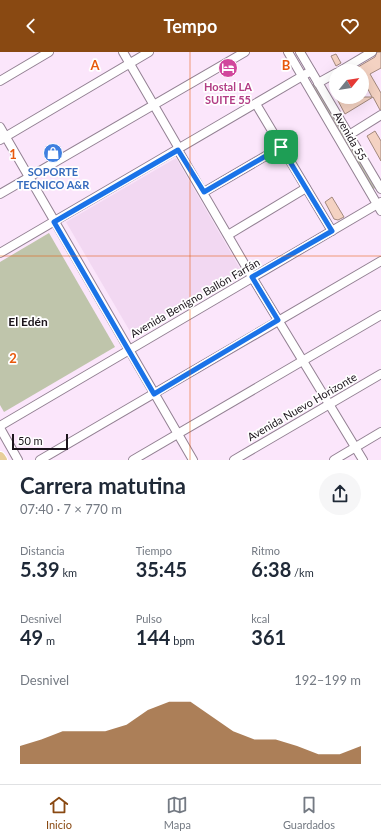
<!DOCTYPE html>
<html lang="es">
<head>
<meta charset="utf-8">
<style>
  :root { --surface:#fff; --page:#f6f6f7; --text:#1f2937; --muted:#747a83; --line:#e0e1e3; --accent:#894912 }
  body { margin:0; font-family:Lato,sans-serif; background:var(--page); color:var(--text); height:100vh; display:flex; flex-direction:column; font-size:15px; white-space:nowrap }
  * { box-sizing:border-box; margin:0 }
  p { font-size:13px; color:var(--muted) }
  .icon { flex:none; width:22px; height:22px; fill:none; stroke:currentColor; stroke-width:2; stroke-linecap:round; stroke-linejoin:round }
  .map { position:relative; height:408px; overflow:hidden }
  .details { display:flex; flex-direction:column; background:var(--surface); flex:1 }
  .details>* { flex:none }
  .needle { width:26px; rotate:60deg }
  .fabs { position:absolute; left:329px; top:12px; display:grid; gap:8px }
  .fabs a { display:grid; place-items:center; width:40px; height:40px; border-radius:50%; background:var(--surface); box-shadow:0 4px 16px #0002; font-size:20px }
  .scale { position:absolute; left:12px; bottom:10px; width:56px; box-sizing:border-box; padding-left:4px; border:2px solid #1b141b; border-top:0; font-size:11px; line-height:14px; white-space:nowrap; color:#1b141b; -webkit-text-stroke:3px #fff; paint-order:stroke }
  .pin { position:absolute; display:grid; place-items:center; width:34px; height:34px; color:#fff; margin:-17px; border-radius:8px; box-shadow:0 2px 6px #0006 }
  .round { display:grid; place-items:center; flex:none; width:42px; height:42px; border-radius:21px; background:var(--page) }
  .summary { display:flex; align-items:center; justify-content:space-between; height:68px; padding:0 20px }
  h1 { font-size:22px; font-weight:700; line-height:30px }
  .stats { display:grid; grid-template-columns:repeat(3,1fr); gap:6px; height:68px; padding:4px 20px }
  .stats div { display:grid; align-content:center }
  .stats b { font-size:20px; font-weight:700 }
  .stats small { font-size:11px; font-weight:400 }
  .stats p { font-size:11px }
  .chart { height:112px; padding:8px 20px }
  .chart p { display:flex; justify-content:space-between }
  .chart svg { width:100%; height:72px; margin-top:4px; fill:var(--accent); opacity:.7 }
  header { display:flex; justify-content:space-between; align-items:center; height:52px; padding:0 20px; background:var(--accent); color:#fff; font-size:18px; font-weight:700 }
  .dock { display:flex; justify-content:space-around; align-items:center; height:56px; border-top:1px solid var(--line); background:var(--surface); font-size:11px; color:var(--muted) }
  .dock a { display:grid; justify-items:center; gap:2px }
  .dock .active { color:var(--accent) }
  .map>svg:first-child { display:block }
</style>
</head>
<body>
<header><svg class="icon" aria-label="back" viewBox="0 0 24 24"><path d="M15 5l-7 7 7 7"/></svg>Tempo<svg class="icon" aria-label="heart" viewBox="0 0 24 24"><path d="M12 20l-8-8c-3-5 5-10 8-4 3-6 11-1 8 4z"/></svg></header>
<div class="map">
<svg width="381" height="408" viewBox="0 0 381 408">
  <rect width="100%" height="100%" fill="#fbe6fb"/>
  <polygon fill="#f2d8f2" points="176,106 242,220 131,281 66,170"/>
  <g fill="#bfc5ab">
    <polygon points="315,31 376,136 373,137 311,33"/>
    <polygon points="49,181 115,295 4,360 0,353 0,210"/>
  </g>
  <g fill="#f4d2c2" stroke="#a2887d">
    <polygon points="377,0 381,0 381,16 370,22 381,41 381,58 380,58 373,45 345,62 336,45 372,45 362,26 364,25 358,15 375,5"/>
    <polygon points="336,2 341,11 336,14 331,4"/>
    <polygon points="375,79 381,89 381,109 367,84"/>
    <polygon points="332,145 344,165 338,168 334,167 325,150"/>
  </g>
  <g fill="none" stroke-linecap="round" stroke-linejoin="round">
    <g stroke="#938193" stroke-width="10">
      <g id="minor">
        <polyline points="123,0 177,93 178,98 252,225 363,408"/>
        <polyline points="288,0 381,159"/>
        <polyline points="300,0 381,137"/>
        <polyline points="340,19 372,0"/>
        <polyline points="0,29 49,0"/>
        <polyline points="318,31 336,21"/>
        <polyline points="256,52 332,179"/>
        <polyline points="0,75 193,408"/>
        <polyline points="349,83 381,63"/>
        <polyline points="0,88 149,0"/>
        <polyline points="204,140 281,95"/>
        <polyline points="0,142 245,0"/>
        <polyline points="228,183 306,136"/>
        <polyline points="0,201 311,19"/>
        <polyline points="0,374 381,150"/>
        <polyline points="0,376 18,408"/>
        <polyline points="40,408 381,209"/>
        <polyline points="133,408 381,263"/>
        <polyline points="234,408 381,322"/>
        <polyline points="334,408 381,380"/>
      </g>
    </g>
    <g stroke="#fff" stroke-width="12">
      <polyline id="major" points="0,405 2,408"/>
    </g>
    <use href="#minor" stroke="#fff" stroke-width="8"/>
    <use href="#major" stroke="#e8ce9a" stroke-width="10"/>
  </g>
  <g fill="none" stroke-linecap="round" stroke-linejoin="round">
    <g stroke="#fff" stroke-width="8">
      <polygon id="route" points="281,95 332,179 252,225 278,268 154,342 54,170 178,98 204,140"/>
    </g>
    <use href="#route" stroke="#1a73e8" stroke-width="5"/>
  </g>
  <path fill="none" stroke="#e8590c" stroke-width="1" stroke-opacity="0.55" d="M190 0V408M0 204H381"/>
  <defs>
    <g id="hotel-disc" transform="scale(1)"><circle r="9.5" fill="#d1479c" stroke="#fff"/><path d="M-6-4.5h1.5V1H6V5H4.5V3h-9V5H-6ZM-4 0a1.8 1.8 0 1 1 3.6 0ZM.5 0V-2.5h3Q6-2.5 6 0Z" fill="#fff"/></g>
    <g id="shop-disc" transform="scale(1)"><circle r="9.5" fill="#3f7fe0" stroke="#fff"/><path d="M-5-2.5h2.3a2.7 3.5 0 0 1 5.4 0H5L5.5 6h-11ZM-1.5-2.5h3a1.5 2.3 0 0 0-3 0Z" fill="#fff"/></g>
  </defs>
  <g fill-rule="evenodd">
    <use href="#hotel-disc" x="228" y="16"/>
    <use href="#shop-disc" x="53" y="101"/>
  </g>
  <g text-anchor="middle" stroke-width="3.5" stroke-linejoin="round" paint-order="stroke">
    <g font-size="11" font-weight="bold" fill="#b23c85" stroke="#fff">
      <text x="228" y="39">Hostal LA<tspan x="228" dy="13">SUITE 55</tspan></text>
    </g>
    <g font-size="11" fill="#1b141b" stroke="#fff">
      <text transform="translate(350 84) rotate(60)" y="4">Avenida 55</text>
      <text transform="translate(195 246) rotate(-30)" y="4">Avenida Benigno Ballón Farfán</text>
      <text transform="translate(302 355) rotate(-30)" y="4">Avenida Nuevo Horizonte</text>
    </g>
    <g font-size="11" font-weight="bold" fill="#366cbe" stroke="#fff">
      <text x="53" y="124">SOPORTE<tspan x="53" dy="13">TECNICO A&amp;R</tspan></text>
    </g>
    <g font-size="12" font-weight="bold" fill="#1b141b" stroke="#fff">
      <text x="28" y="274">El Edén</text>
    </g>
  </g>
  <g font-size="13" text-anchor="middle" font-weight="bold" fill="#e8590c" stroke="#fff" stroke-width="3.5" stroke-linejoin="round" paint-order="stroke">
    <text x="95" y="18">A</text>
    <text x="286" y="18">B</text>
    <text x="13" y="107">1</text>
    <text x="13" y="311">2</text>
  </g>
</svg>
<div class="fabs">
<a><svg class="needle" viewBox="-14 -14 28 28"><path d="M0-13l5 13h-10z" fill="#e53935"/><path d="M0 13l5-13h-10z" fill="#747a83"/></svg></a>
</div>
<div class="scale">50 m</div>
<div class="pin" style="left:281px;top:95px;background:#1e9e55"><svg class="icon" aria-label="arrive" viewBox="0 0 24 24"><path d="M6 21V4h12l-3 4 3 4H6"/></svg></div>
</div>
<section class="details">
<div class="summary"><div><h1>Carrera matutina</h1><p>07:40 · 7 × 770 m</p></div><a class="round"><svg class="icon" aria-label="share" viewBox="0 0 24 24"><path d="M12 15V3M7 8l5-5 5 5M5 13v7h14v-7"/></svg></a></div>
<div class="stats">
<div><p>Distancia</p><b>5.39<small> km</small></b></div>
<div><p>Tiempo</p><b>35:45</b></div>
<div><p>Ritmo</p><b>6:38<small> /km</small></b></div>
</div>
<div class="stats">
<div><p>Desnivel</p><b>49<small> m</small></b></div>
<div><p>Pulso</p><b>144<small> bpm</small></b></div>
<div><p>kcal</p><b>361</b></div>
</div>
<div class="chart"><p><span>Desnivel</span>192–199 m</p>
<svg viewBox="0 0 160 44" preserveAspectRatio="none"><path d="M0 44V33L10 29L20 24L30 24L40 24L50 20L60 11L70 6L80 6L90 15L100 24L110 29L120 29L130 33L140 38L150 38L160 33V44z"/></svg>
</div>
</section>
<nav class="dock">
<a class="active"><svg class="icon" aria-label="home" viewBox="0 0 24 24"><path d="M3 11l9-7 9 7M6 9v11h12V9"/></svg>Inicio</a>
<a><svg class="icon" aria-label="map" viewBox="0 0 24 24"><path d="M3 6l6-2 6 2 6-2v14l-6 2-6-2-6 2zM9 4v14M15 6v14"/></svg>Mapa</a>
<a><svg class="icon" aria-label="saved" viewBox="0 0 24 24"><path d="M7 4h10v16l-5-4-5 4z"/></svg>Guardados</a>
</nav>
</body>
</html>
